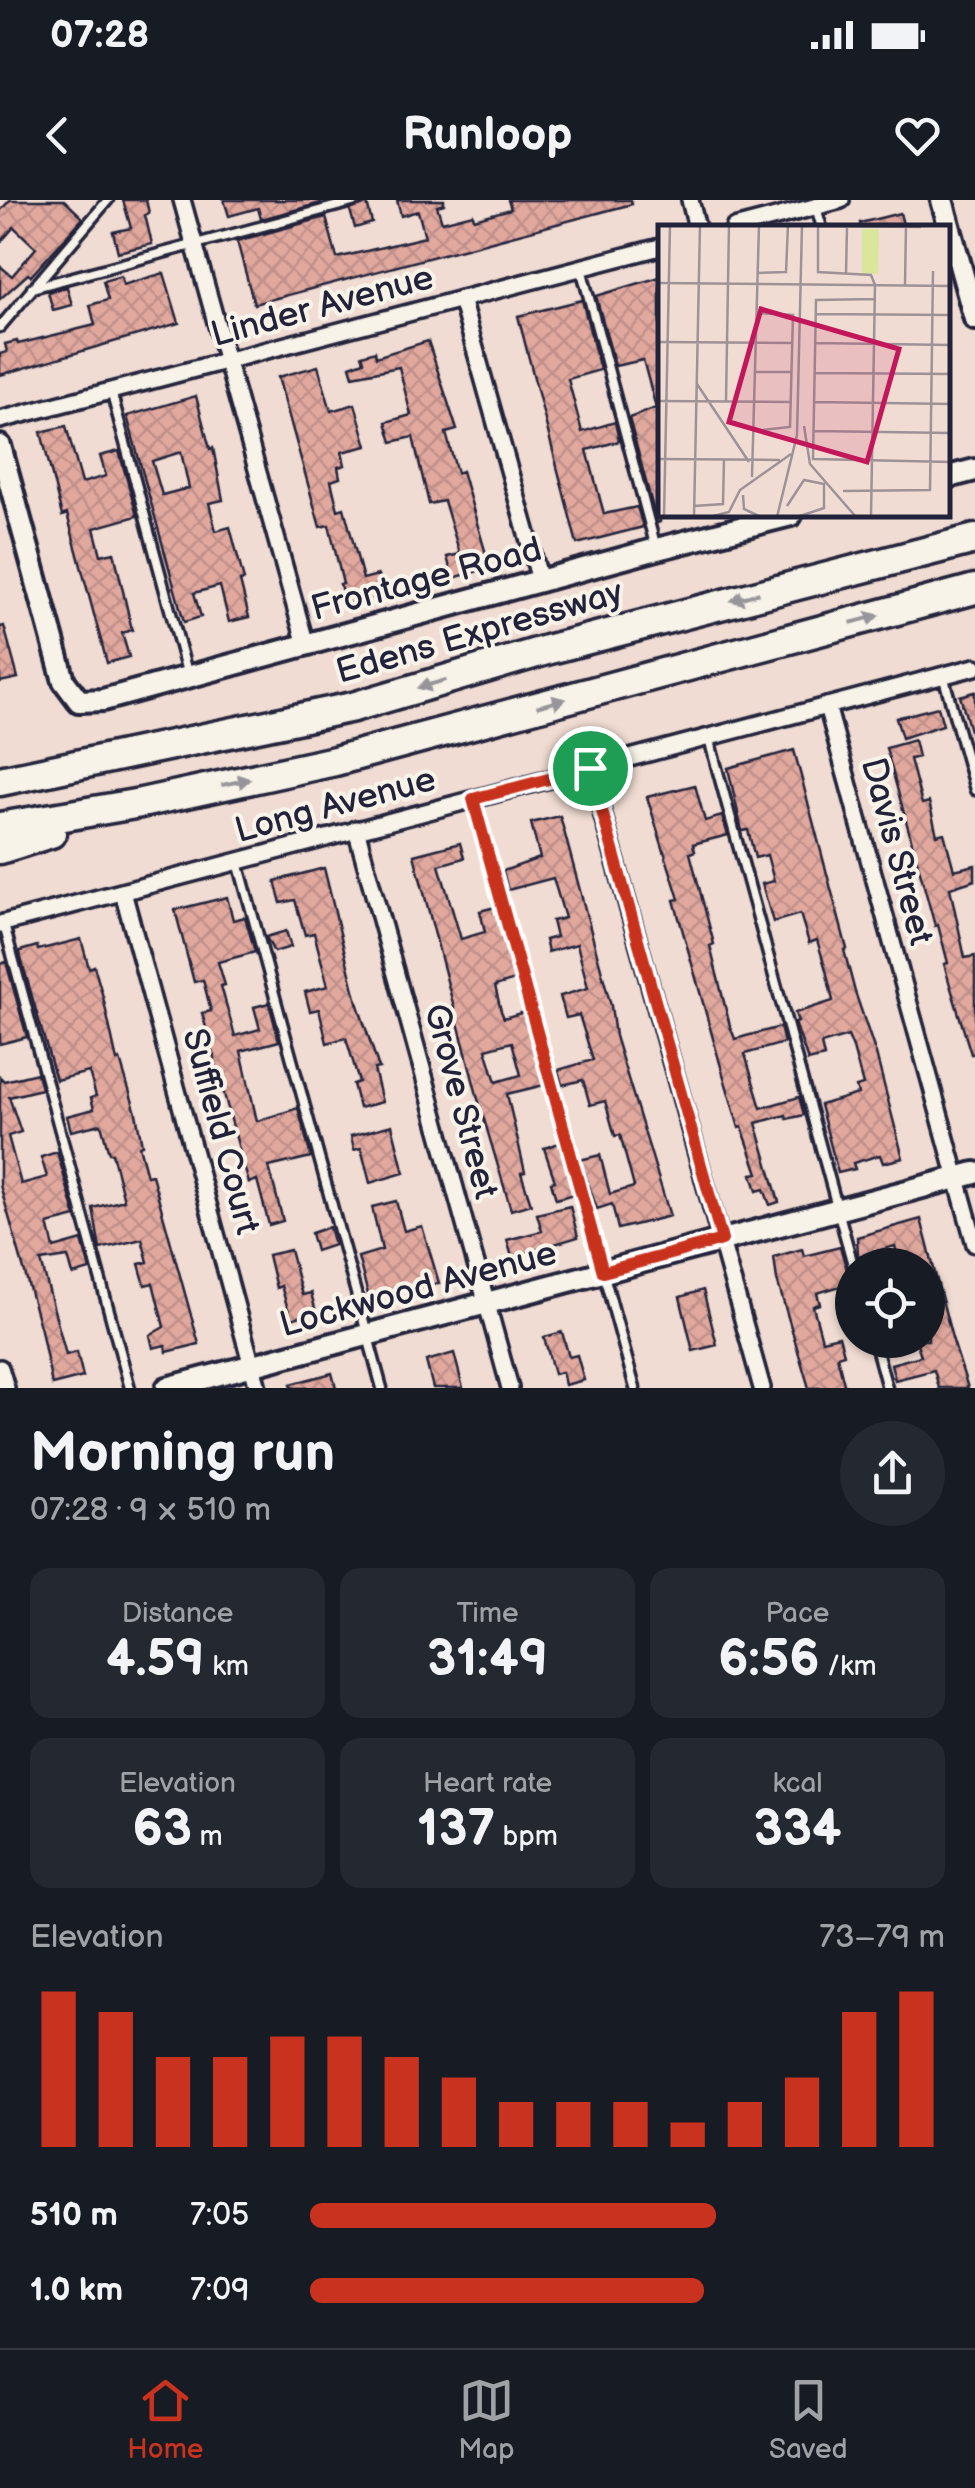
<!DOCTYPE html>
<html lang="en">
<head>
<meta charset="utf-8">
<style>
  :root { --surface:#171b24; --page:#242831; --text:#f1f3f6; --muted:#9ea1a6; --line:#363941; --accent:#c8321e }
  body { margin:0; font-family:"Balsamiq Sans",sans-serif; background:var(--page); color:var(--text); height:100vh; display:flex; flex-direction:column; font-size:38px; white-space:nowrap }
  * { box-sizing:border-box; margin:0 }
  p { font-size:32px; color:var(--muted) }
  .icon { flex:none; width:55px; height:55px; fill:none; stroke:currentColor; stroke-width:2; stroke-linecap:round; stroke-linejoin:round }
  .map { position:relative; height:1188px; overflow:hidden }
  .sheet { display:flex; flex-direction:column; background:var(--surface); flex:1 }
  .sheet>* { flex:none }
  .fabs { position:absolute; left:835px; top:1048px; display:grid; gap:20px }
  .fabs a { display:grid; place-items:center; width:110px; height:110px; border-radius:50%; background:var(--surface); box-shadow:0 2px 8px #0004; font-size:50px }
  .pin { position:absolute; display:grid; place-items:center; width:85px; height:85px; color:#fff; margin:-42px; border:5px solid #fff; border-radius:50%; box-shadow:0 2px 10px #0007 }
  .round { display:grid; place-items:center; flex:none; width:105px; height:105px; border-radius:52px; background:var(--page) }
  .summary { display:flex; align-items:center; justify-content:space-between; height:170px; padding:0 30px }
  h1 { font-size:55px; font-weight:700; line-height:75px }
  .metrics { display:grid; grid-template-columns:repeat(3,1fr); gap:15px; height:170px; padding:10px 30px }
  .metrics div { display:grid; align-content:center; border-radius:20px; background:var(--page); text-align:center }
  .metrics b { font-size:50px; font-weight:700 }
  .metrics small { font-size:28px; font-weight:400 }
  .metrics p { font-size:28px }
  .chart { height:280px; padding:20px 30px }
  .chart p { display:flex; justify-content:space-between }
  .chart svg { width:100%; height:180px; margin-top:10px; stroke:var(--accent); stroke-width:6 }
  ul { padding:0 30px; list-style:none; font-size:32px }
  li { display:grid; grid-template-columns:160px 120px 1fr; align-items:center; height:75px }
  li i { height:25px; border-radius:12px; background:var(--accent) }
  .status { display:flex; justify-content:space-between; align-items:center; height:70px; padding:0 50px; background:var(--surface); direction:ltr }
  .status svg { height:28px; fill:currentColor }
  header { display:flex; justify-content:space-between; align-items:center; height:130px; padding:0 30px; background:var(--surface); font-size:45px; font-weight:700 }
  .menu { display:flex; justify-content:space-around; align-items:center; height:140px; border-top:2px solid var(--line); background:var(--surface); font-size:28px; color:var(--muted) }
  .menu a { display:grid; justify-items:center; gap:5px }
  .menu .selected { color:var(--accent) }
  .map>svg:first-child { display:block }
</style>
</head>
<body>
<div class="status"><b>07:28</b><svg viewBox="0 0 49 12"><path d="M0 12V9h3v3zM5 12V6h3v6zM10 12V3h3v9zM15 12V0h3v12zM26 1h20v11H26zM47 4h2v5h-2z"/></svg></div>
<header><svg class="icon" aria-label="back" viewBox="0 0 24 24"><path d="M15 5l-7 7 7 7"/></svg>Runloop<svg class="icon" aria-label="heart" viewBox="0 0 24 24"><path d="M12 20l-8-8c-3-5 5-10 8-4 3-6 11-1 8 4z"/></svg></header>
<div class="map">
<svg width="975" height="1188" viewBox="0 0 975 1188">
  <defs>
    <pattern id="building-cross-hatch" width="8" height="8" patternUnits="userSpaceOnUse" patternTransform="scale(2.5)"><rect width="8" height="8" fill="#e1a89e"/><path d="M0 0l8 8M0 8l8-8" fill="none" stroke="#c19089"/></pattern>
  </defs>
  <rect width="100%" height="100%" fill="#f0dcd2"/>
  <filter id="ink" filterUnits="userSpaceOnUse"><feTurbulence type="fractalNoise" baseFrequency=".01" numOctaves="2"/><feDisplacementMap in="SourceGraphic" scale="20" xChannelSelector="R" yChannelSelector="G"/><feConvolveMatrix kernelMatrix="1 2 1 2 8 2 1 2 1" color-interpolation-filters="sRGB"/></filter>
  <g filter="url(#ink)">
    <g fill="url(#building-cross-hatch)" stroke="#22223b" stroke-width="2.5" fill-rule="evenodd">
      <polygon points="10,0 64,0 83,18 31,76 28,74 0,99 0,66 12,76 36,48 14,27 0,43 0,11"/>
      <polygon points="123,0 146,0 149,13 145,15 152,44 118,52 113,32 131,28"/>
      <polygon points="224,0 321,0 321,3 261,19 258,8 229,16"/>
      <polygon points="397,0 444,0 444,4 437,6 442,22 473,14 474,19 511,9 508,0 631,0 632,4 254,104 237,41 326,17 337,58 425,37 418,11 401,16"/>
      <polygon points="367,3 372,23 355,28 350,10"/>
      <polygon points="900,13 904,28 861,28 860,23"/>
      <polygon points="164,73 179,123 0,175 0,154 7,152 5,144 17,141 18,144 95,125 90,105 108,100 103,81 121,76 123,85"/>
      <polygon points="660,77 660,322 657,323 629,218 656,208 643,160 615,166 596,96"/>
      <polygon points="67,87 72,105 53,110 48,92"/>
      <polygon points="582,100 600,170 568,179 582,232 615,222 619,241 587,250 604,314 637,307 643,327 577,344 518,116"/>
      <polygon points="428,141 457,230 446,233 457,273 462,271 490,368 453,378 447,357 460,354 444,301 429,304 413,237 392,242 386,222 411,215 399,167 353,176 350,166 364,161 362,155 375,151 376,157"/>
      <polygon points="318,166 331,211 355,204 367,246 342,252 345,265 338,267 340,278 331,281 338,310 344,308 363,379 378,375 383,396 345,405 340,384 343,384 329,325 320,327 278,177"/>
      <path d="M196 196 210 249 213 248 223 300 209 303 216 331 230 327 244 380 240 381 249 417 229 422 220 386 194 393 201 417 184 422 127 216ZM181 252 189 288 162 295 152 261Z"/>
      <polygon points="66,226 82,283 106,276 100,256 119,251 137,316 94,328 101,355 114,352 132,430 122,433 129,457 107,463 67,314 62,316 41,232"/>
      <polygon points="4,426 18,478 0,482 0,427"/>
      <polygon points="975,492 975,534 971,534 960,496"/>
      <polygon points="938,507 943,525 902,538 896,518"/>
      <polygon points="914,540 918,557 910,559 922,604 929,602 937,635 944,633 954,670 975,665 975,680 950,688 965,758 975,756 975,854 971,854 950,785 944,764 948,763 938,725 935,726 886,548"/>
      <polygon points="794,550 847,749 844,750 855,792 876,854 903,958 883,963 880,955 853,963 855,969 838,973 820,905 858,894 856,887 863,885 853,848 848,836 821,844 824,857 808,861 795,823 798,822 795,813 833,801 826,770 817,740 809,743 800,714 773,722 762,684 774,681 767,655 755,658 748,630 742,631 728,568"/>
      <polygon points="695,585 705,621 722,616 728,635 693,644 695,651 690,653 714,744 710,746 730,826 735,839 780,827 784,843 745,854 761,908 799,897 804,915 787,919 786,915 756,923 779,1002 770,1005 764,989 757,991 752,974 758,973 742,927 739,928 723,874 674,700 679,699 647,597"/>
      <polygon points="560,616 611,806 615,836 670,1016 618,1029 612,1004 597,1009 580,960 600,955 610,994 634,987 620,935 615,936 605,901 590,905 583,880 562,885 558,870 593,860 579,815 566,818 560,796 588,788 577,744 548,752 545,740 556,737 552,721 565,718 553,678 508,690 503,671 540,658 531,623"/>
      <path d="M460 643 464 658 439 665 461 739 485 732 480 711 495 707 515 780 495 786 501 811 504 818 524 812 544 885 507 894 525 972 521 973 531 1004 511 1010 478 899 414 655ZM512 842 521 875 496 882 486 849Z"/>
      <polygon points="324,668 357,802 379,868 374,869 382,902 359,908 353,884 359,882 346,838 327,843 319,809 310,811 305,792 328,786 314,733 305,735 295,700 281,703 275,681"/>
      <polygon points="227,697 233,720 245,717 255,752 218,762 225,785 221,786 235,836 260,829 254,807 269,803 279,841 241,851 257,921 298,908 311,957 269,967 283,1021 269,1025 257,980 249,983 242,960 202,813 211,811 203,780 194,782 175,710"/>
      <polygon points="286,731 291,747 274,752 266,737"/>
      <polygon points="81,739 89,768 94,766 103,797 117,861 120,860 136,913 142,945 139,946 147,976 152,975 199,1144 167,1152 165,1145 153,1148 150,1135 164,1127 153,1083 145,1085 139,1064 148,1062 142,1039 100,1049 93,1008 124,1000 112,953 109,953 101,924 71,931 67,916 94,909 91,898 96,896 89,872 56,880 21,758 20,751 37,746 38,750"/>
      <polygon points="6,762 27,837 0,844 0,764"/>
      <polygon points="37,873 41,889 9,897 21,932 8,936 21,984 47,977 41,957 57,952 76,1017 48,1024 54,1048 82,1040 90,1070 73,1075 68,1057 41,1061 66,1155 77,1152 83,1177 52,1185 41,1130 0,985 0,877 4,881"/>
      <polygon points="392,925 404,973 370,983 361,948 354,950 351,936"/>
      <polygon points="559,943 574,994 556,999 551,982 555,981 544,948"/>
      <polygon points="396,1001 404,1031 422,1026 439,1083 369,1098 358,1057 382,1050 372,1007"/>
      <polygon points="570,1006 578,1037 512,1057 507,1040 542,1031 537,1014"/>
      <polygon points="921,1019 952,1138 968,1188 939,1188 934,1170 895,1180 891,1164 921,1156 916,1140 928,1140 928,1065 900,1065 895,1046 858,1056 857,1037"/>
      <polygon points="329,1027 334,1045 316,1051 311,1033"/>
      <polygon points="840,1047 851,1083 817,1093 820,1104 813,1106 822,1140 839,1136 844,1154 837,1156 845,1188 809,1188 777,1080 774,1057 802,1049 804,1056"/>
      <polygon points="290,1050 302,1095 311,1093 316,1112 291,1119 281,1086 276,1088 268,1055"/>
      <polygon points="703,1090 717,1145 693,1151 680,1097"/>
      <polygon points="562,1132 569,1157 577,1155 584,1180 565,1185 562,1172 554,1174 544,1137"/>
      <polygon points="454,1153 463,1188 433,1188 426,1161"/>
      <polygon points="332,1173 336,1188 292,1188 291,1184"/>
    </g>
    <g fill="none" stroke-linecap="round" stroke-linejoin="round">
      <g stroke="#22223b" stroke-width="15">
        <g id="lane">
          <polyline points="816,7 822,28"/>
          <polyline points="581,68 656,348"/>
          <polyline points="32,88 360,0"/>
          <polyline points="0,127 108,0"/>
          <polyline points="111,191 188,476"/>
          <polyline points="943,475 975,590"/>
          <polyline points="709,539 853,1065"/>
          <polyline points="473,599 635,1188"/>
          <polyline points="238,662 382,1188"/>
          <polyline points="4,725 130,1188"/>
          <polyline points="874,1140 887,1188"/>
        </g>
      </g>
      <g stroke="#22223b" stroke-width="22">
        <g id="street">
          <polyline points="182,0 306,445"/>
          <polyline points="690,0 697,28"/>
          <polyline points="734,28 841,0"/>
          <polyline points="461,99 540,380"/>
          <polyline points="0,220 660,47"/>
          <polyline points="827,506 975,1044"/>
          <polyline points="590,569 762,1188"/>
          <polyline points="356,629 510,1188"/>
          <polyline points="123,692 258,1188"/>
          <polyline points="0,724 975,467"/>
          <polyline points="0,1168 6,1188"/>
        </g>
      </g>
      <g stroke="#22223b" stroke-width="28">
        <g id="secondary">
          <polyline points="942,0 975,119"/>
          <polyline points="0,246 64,481 79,501 103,500 657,349 791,315"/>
          <polyline points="948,277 975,270"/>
          <polyline points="167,1188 975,973"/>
        </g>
      </g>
      <g stroke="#22223b" stroke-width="35">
        <g id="highway">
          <polyline points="0,581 353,507 550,449 975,339"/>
          <polyline points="0,627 141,603 335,561 975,389"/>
          <polyline points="0,649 51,633"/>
        </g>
      </g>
      <use href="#lane" stroke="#f7f3e8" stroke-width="8"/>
      <use href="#street" stroke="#f7f3e8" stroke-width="15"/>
      <use href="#secondary" stroke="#f7f3e8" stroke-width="20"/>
      <use href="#highway" stroke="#f7f3e8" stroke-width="28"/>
    </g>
    <defs><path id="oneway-solid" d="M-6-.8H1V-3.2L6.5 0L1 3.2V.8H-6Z" transform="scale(2.5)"/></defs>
    <g fill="#97959a">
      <use href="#oneway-solid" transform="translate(745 397) rotate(165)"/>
      <use href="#oneway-solid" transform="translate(865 419) rotate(-15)"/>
      <use href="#oneway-solid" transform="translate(432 484) rotate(164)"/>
      <use href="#oneway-solid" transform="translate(551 503) rotate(-15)"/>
      <use href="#oneway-solid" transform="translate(236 582) rotate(-12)"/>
    </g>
  </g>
  <g fill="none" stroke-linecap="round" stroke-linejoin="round" filter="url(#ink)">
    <g stroke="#fff" stroke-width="20">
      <polygon id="route" points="590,568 722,1040 603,1072 473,599"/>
    </g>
    <use href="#route" stroke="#c8321e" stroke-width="12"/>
  </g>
  <g text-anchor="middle" stroke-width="8" stroke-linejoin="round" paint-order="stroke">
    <g font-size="35" fill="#22223b" stroke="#f7f3e8">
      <text transform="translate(322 105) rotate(-15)" y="12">Linder Avenue</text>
      <text transform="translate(426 378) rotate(-15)" y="12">Frontage Road</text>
      <text transform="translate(479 431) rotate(-16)" y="12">Edens Expressway</text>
      <text transform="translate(335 604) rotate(-15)" y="12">Long Avenue</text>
      <text transform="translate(898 651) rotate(75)" y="12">Davis Street</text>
      <text transform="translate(462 901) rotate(75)" y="12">Grove Street</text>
      <text transform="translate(222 931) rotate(75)" y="12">Suffield Court</text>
      <text transform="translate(418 1088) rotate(-15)" y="12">Lockwood Avenue</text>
    </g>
  </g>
  <g transform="translate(658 25)">
    <rect width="292" height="292" fill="#f0dcd2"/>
    <path d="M204 4H221L220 49 204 48Z" fill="#dae79a"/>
    <path fill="none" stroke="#9e9296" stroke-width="2.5" d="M160 0V47L213 50 217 60M161 1 263 2M100 48 128 47 130 0M188 49 189 2M0 58 293 61M247 61 248 0M217 74 158 75 155 234 293 237M158 89 293 90M0 117 134 118M157 118 293 120M98 147H133M157 148 293 149M39 159 91 237M0 176 132 177M68 176 71 0M156 177 293 179M146 201 152 239 198 292M96 206 132 202 135 90 99 88M156 206 293 208M0 234 122 235M94 252 101 0M185 266 272 265 275 46M85 270 86 284 103 292M36 281 65 279 66 235M129 281 146 255 166 259V283L139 292M6 292 12 0M36 292 42 0M51 292 71 287 82 265 133 229M119 292 139 210 144 0M213 292 217 60"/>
    <path fill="#c2185b" fill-opacity="0.15" stroke="#c2185b" stroke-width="5" d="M103 84 241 124 209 237 71 197Z"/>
    <rect width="292" height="292" fill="none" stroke="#22223b" stroke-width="5"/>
  </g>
</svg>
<div class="fabs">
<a><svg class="icon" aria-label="locate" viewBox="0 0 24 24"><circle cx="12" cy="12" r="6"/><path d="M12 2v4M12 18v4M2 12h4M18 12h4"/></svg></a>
</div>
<div class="pin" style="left:590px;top:568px;background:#1e9e55"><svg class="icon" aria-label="arrive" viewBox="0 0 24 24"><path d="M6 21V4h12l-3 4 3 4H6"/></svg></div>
</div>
<section class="sheet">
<div class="summary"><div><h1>Morning run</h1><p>07:28 · 9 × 510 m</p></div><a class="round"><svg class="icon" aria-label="share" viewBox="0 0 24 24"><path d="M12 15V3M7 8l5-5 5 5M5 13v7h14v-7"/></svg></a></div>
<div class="metrics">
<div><p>Distance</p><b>4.59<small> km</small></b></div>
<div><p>Time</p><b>31:49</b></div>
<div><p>Pace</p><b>6:56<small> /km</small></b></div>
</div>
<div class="metrics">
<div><p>Elevation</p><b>63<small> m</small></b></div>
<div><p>Heart rate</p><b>137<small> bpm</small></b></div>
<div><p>kcal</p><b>334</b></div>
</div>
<div class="chart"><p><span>Elevation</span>73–79 m</p>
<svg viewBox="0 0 160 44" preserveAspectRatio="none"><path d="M5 44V6M15 44V11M25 44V22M35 44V22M45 44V17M55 44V17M65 44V22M75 44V27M85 44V33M95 44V33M105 44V33M115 44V38M125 44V33M135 44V27M145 44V11M155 44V6"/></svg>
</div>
<ul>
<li><b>510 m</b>7:05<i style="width:64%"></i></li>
<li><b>1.0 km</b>7:09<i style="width:62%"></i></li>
</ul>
</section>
<nav class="menu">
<a class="selected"><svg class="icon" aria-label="home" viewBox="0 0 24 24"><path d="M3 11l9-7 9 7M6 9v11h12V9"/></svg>Home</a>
<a><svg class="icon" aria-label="map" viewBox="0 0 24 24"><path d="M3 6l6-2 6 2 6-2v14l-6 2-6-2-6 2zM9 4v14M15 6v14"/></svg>Map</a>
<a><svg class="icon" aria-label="saved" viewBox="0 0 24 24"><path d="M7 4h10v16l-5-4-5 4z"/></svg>Saved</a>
</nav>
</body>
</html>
